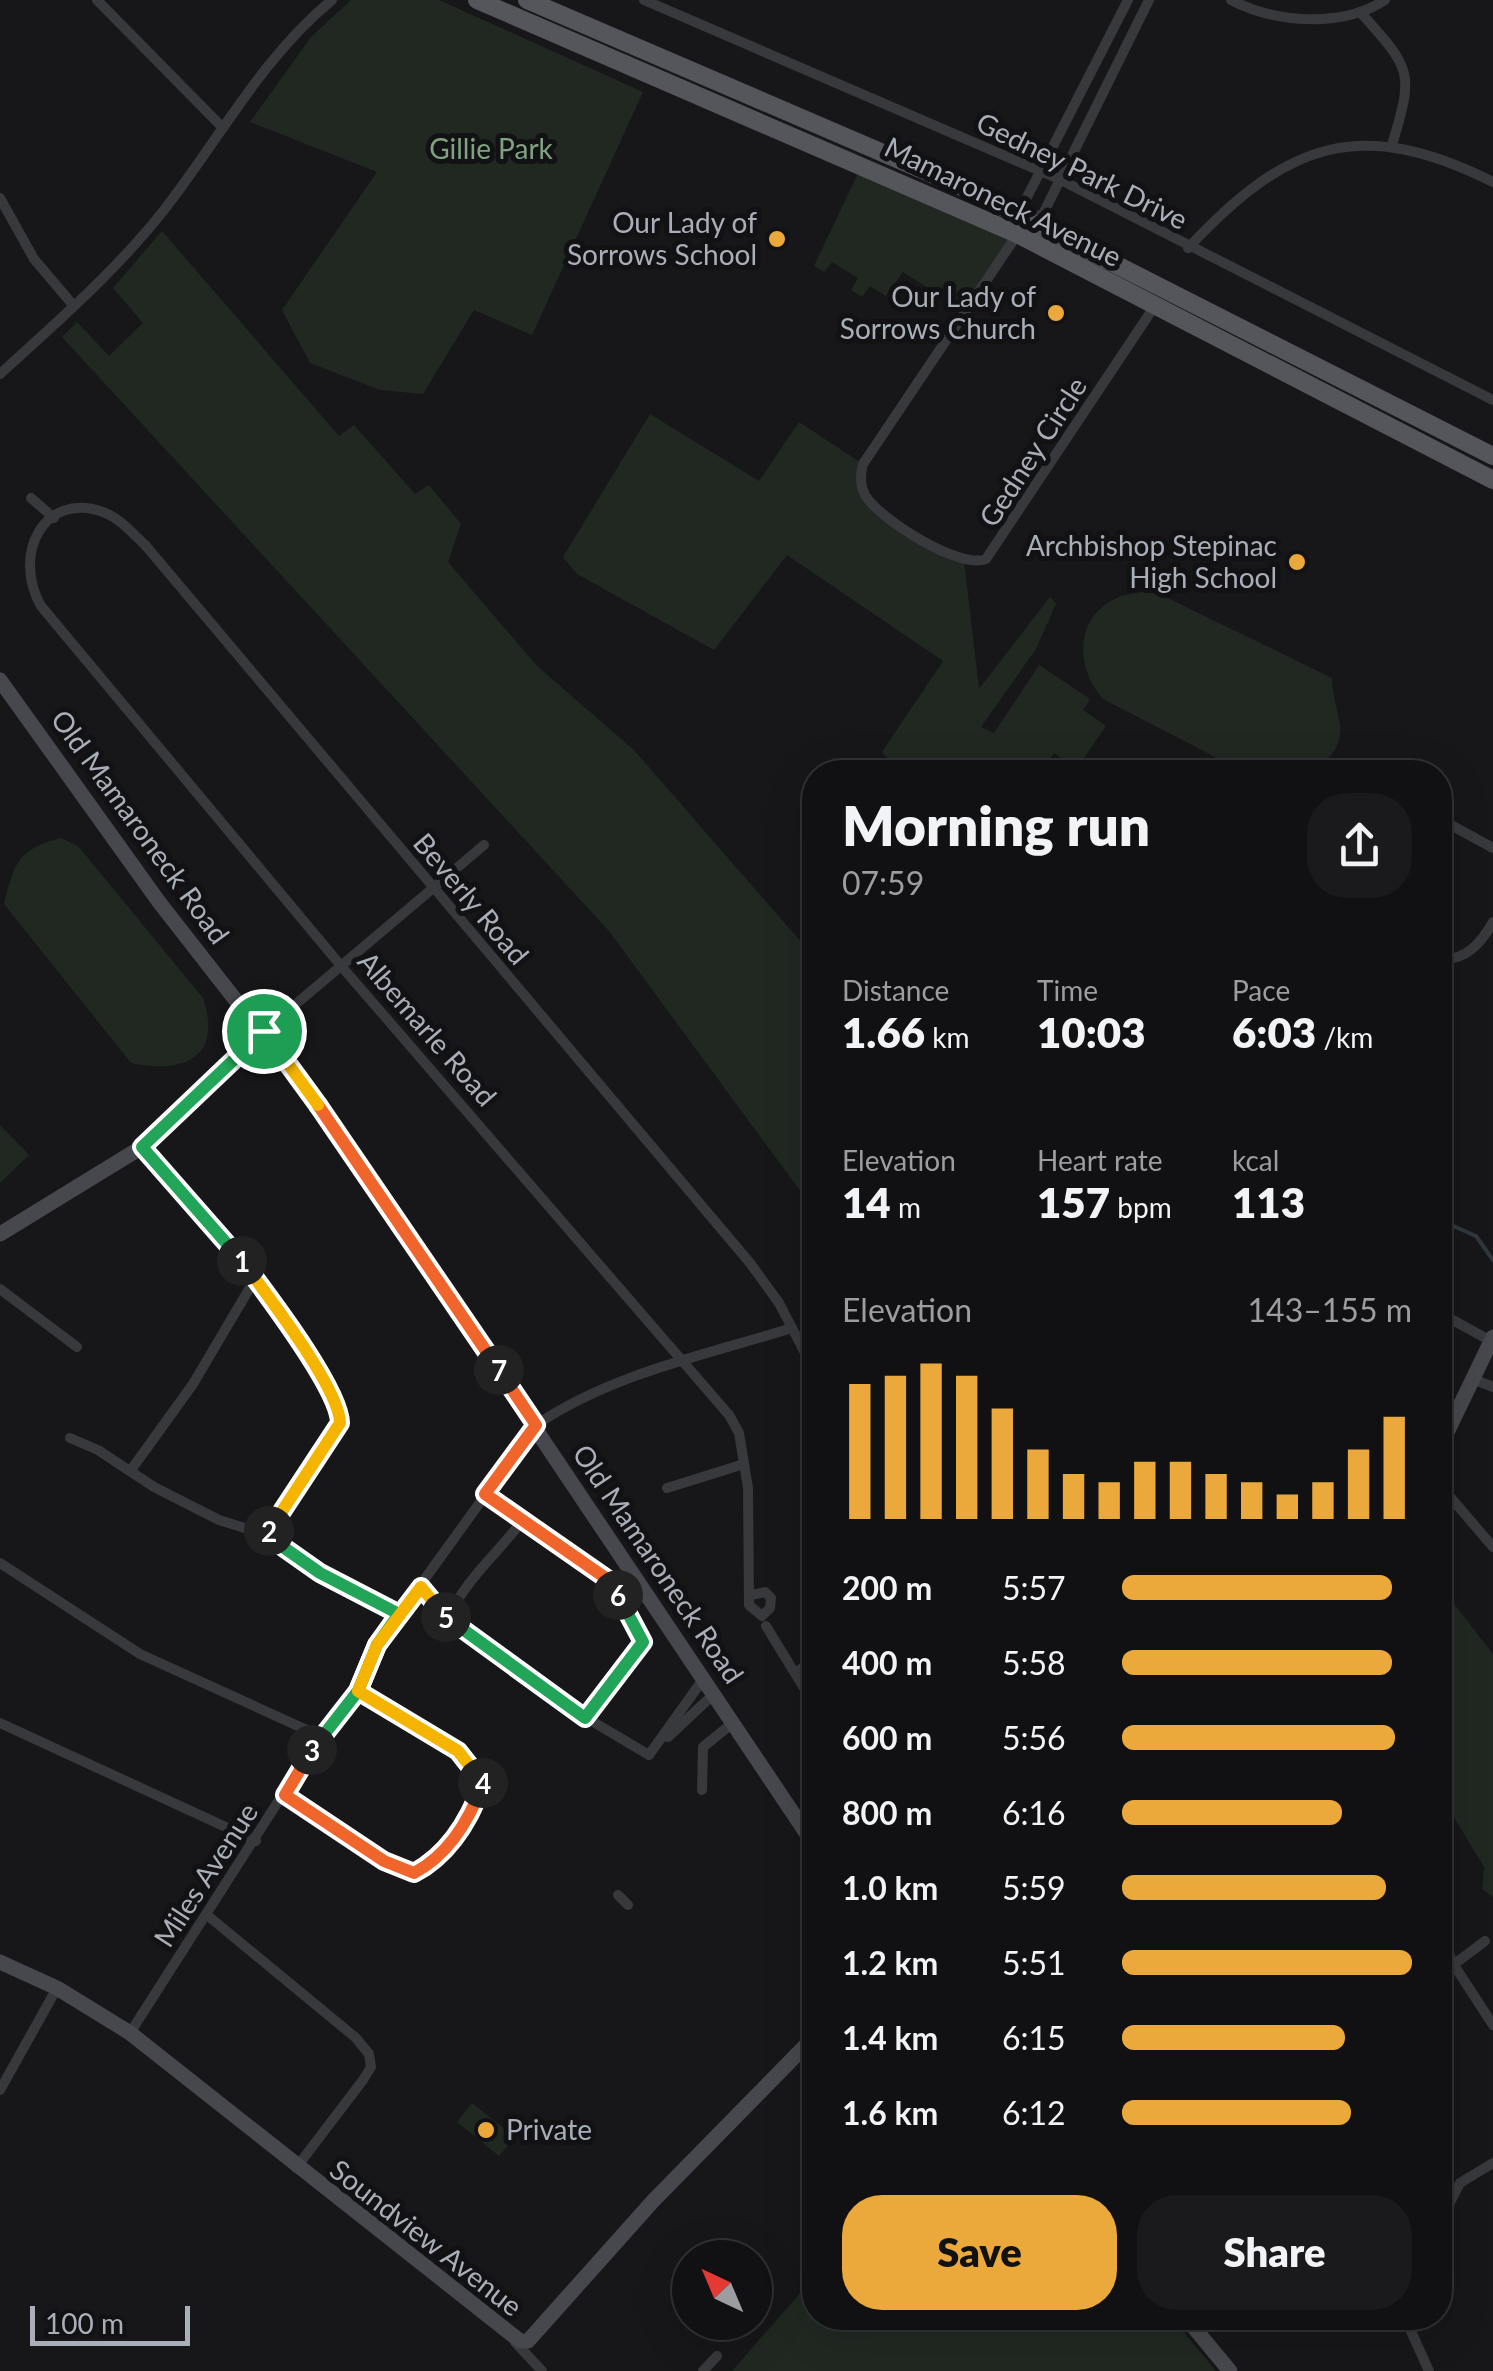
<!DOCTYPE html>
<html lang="en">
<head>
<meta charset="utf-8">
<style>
  :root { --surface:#111113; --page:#1a1a1c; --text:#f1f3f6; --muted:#9c9da0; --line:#303133; --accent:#eba93c }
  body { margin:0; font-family:Lato,sans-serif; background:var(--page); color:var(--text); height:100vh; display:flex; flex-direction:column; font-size:38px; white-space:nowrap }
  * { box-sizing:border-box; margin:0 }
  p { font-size:32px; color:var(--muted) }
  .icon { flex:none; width:55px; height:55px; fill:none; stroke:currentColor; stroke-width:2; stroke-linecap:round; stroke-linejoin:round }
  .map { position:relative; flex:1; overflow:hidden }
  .sheet { position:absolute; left:802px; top:760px; width:650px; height:1570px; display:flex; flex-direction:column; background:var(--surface); border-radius:40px; box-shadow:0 10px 40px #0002,0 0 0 2px var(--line) }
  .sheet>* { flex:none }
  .needle { width:65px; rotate:316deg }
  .controls { position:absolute; left:672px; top:2240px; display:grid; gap:20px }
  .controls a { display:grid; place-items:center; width:100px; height:100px; border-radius:50%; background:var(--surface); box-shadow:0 10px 40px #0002,0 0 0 2px var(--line); font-size:50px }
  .scale { position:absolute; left:30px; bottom:25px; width:160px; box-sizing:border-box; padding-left:10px; border:5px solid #a9aeb8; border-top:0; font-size:28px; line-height:35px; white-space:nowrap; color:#a9aeb8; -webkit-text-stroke:8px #121214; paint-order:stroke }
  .pin { position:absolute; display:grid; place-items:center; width:85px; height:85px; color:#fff; margin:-42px; border:5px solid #fff; border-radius:50%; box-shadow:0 2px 10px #0007 }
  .km { position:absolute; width:50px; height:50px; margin:-25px; border-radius:50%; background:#222; color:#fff; font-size:28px; line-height:50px; text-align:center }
  .round { display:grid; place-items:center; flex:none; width:105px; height:105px; border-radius:40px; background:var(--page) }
  .overview { display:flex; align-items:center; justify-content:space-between; height:170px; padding:0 40px }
  h1 { font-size:55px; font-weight:800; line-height:75px }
  .metrics { display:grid; grid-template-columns:repeat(3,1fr); gap:15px; height:170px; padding:10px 40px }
  .metrics div { display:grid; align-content:center }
  .metrics b { font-size:42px; font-weight:800 }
  .metrics small { font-size:28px; font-weight:400 }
  .metrics p { font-size:28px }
  .chart { height:280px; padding:20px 40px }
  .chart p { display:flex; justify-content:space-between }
  .chart svg { width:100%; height:180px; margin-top:10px; stroke:var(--accent); stroke-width:6 }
  .action { display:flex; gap:20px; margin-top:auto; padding:20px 40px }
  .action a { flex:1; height:115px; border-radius:40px; background:var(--accent); color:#111; font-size:40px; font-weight:800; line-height:115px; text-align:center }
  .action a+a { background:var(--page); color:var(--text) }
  ul { padding:0 40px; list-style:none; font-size:32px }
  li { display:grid; grid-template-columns:160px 120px 1fr; align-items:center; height:75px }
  li i { height:25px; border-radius:12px; background:var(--accent) }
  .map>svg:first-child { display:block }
</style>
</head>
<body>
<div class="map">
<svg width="1493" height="2371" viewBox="0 0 1493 2371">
  <rect width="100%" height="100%" fill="#171719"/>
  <g fill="#212822">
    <polygon points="351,0 439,0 643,92 532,335 474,310 423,394 380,390 310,363 282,310 377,172 250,122 311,37"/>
    <polygon points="862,165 1017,234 965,312 903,272 886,296 870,286 862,297 851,290 858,278 832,262 824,272 814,266"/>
    <polygon points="162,231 339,436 354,425 415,494 429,485 461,524 448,562 537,666 634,750 815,958 815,1211 609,931 62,337 77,322 109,356 143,323 113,288"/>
    <polygon points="650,414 759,481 799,422 863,464 866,496 945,554 964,561 979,689 1050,597 1056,604 1036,649 981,727 994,733 1039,665 1090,699 1083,710 1106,726 1077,768 1054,753 1046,764 1059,772 899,772 882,752 943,661 787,555 714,650 577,574 563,557"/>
    <path d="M1151 590 1332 678C1333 721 1360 739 1311 772H1244L1103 699C1075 668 1074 615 1119 597 1129 593 1141 593 1151 590Z"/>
    <path d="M61 838 78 846 203 998C223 1058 183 1074 131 1063L4 904C14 863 18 849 61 838Z"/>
    <polygon points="0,1125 29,1155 0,1183"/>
    <polygon points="1448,1596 1493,1654 1493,1897 1482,1889 1484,1867 1440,1794 1440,1606"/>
    <polygon points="472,2103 515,2137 499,2156 457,2122"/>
    <polygon points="815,2276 815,2318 1172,2318 1216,2371 732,2371"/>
  </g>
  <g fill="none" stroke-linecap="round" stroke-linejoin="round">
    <g stroke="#2f383e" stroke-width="4">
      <polyline points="970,767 978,772"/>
      <polyline points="1440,1214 1444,1222 1476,1236 1493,1260"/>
    </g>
    <g stroke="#38393d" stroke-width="10">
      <polyline points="97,0 223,128"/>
      <polyline points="644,0 1061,180 1493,400"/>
      <path d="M1149 0 1043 214 1027 220 863 464C860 475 860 485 865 495 879 519 960 570 986 559L1156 304"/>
      <path d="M1231 0C1275 23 1342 28 1385 0"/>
      <path d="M1361 13C1412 70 1414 72 1392 145"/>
      <polyline points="0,198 34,259 73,305"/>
      <polyline points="1027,219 1024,203 1128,0"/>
      <path d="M1188 248C1286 143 1359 115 1493 182"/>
      <path d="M0 374C57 322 116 271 164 210 218 141 263 56 332 0"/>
      <polyline points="31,498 54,518"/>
      <polyline points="1440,819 1493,848"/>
      <path d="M1440 959C1466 961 1481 943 1493 922"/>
      <polyline points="264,1031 484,845"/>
      <path d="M142 1147C218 1227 288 1313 340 1412L339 1423 267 1535"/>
      <polyline points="0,1289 77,1347"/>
      <polyline points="1440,1313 1491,1341"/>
      <polyline points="1473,1379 1493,1387"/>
      <polyline points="70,1438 98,1450 154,1487 219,1520 267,1535 320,1573 399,1615"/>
      <polyline points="131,1470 193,1384 255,1279"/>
      <polyline points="1440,1485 1493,1547"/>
      <polyline points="667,1488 744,1464"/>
      <polyline points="0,1563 140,1654 320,1736"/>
      <polyline points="421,1587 448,1618 585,1717 643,1641 610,1581 485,1494"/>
      <path d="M752 1595 765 1592 771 1598 770 1608 762 1616 749 1605 748 1488 739 1433 729 1415 342 967 41 606C12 555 43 491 103 512 120 518 133 534 146 546L750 1263 779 1303 815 1372"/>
      <path d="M448 1618C466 1579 496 1555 522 1521"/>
      <polyline points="766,1626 815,1706"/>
      <polyline points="795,1673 815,1659"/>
      <polyline points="585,1717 649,1755"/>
      <polyline points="0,1723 256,1841"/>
      <polyline points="668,1737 715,1693"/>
      <polyline points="649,1755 704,1678"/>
      <polyline points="702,1790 703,1747 734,1722"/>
      <path d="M285 1795 384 1861 413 1873C449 1855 470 1818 483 1781L458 1751 358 1691"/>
      <polyline points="618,1895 628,1905"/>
      <polyline points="207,1915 356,2038 369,2054 371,2067 363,2080 296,2168"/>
      <polyline points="1440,1926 1452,1962 1493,2025"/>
      <polyline points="1440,1975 1485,1941"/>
      <path d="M130 2033 320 1736 358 1691 377 1645 536 1425C611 1374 705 1355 792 1328"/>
      <polyline points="0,2090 57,1988"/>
      <polyline points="1440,2222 1460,2183 1493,2163"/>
      <polyline points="1405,2318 1429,2371"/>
      <polyline points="515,2342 542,2371"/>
      <polyline points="703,2371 717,2356"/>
    </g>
    <g stroke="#46484d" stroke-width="15">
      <polyline points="0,680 159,902 323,1112 815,1846"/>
      <polyline points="0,1234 142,1147 264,1031"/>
      <polyline points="1440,1447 1493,1337"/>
      <polyline points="0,1962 57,1988 130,2033 520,2341 528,2341 653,2201 815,2036"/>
      <polyline points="1186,2318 1230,2371"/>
    </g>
    <g stroke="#54565c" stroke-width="18">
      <polyline points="477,0 1017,234 1493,480"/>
      <polyline points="527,0 969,190 1493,456"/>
    </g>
  </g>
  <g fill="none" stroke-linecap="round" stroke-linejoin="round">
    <g stroke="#fff" stroke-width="20">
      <polyline id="split-1" points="242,1261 142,1147 264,1031"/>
    </g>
    <g stroke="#fff" stroke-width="20">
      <path id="split-2" d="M242 1261C265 1292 340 1389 340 1423L269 1531"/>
    </g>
    <g stroke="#fff" stroke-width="20">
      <polyline id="split-3" points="269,1531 266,1535 320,1573 399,1614 377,1645 358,1691 312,1750"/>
    </g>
    <g stroke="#fff" stroke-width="20">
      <path id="split-4" d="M312 1750 285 1795 384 1861 414 1873C448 1855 470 1819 483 1783"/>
    </g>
    <g stroke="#fff" stroke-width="20">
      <polyline id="split-5" points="446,1617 421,1587 377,1645 358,1691 458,1751 483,1783"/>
    </g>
    <g stroke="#fff" stroke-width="20">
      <polyline id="split-6" points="446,1617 585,1718 643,1642 618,1595"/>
    </g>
    <g stroke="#fff" stroke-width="20">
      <polyline id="split-7" points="499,1370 536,1425 485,1494 610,1581 618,1595"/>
    </g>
    <g stroke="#fff" stroke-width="20">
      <polyline id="split-8" points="318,1105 499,1370"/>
    </g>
    <g stroke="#fff" stroke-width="20">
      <polyline id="split-9" points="264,1031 318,1105"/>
    </g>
    <use href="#split-1" stroke="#22a559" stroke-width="12"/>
    <use href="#split-2" stroke="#f5b400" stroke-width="12"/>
    <use href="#split-3" stroke="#22a559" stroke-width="12"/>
    <use href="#split-4" stroke="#f0652b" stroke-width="12"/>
    <use href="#split-5" stroke="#f5b400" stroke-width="12"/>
    <use href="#split-6" stroke="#22a559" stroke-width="12"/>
    <use href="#split-7" stroke="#f0652b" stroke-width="12"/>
    <use href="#split-8" stroke="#f0652b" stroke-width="12"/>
    <use href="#split-9" stroke="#f5b400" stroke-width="12"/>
  </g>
  <g fill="#eba93c" stroke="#121214" stroke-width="4">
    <circle cx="777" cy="239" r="10"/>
    <circle cx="1056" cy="313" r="10"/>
    <circle cx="1297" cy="562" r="10"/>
    <circle cx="486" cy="2130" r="10"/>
  </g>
  <g text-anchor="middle" stroke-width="10" stroke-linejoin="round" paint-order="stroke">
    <g font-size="28" fill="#81a282" stroke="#121214">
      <text x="491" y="159">Gillie Park</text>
    </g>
    <g font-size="28" fill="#a9aeb8" stroke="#121214">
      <text transform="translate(1082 171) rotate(26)" y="10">Gedney Park Drive</text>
      <text transform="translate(1003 202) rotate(26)" y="10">Mamaroneck Avenue</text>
      <text transform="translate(1033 452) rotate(-57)" y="10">Gedney Circle</text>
      <text transform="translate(140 827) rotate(54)" y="10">Old Mamaroneck Road</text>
      <text transform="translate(471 899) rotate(50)" y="10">Beverly Road</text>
      <text transform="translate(427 1029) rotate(49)" y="10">Albemarle Road</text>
      <text transform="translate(658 1564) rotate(56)" y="10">Old Mamaroneck Road</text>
      <text transform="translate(206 1875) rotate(-57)" y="10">Miles Avenue</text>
      <text transform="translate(426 2238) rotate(38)" y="10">Soundview Avenue</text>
    </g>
    <g font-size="28" fill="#a9aeb8" stroke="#121214" text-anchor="end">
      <text x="757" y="233">Our Lady of<tspan x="757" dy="32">Sorrows School</tspan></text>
      <text x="1036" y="307">Our Lady of<tspan x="1036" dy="32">Sorrows Church</tspan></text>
      <text x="1277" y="556">Archbishop Stepinac<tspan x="1277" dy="32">High School</tspan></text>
      <text x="506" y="2140" text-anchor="start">Private</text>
    </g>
  </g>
</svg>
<div class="controls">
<a><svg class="needle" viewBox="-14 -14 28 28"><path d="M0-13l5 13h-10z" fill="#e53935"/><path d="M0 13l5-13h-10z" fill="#9c9da0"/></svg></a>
</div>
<div class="scale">100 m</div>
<div class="pin" style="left:264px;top:1031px;background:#1e9e55"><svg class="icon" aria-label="arrive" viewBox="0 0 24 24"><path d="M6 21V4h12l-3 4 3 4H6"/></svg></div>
<b class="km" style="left:242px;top:1261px">1</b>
<b class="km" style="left:269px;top:1531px">2</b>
<b class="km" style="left:312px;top:1750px">3</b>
<b class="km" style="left:483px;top:1783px">4</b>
<b class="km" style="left:446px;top:1617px">5</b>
<b class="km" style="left:618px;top:1595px">6</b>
<b class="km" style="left:499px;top:1370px">7</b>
<section class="sheet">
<div class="overview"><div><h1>Morning run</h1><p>07:59</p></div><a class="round"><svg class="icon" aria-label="share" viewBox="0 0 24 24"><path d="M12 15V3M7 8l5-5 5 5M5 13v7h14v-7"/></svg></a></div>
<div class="metrics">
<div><p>Distance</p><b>1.66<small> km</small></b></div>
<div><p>Time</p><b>10:03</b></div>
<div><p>Pace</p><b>6:03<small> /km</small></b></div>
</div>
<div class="metrics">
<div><p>Elevation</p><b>14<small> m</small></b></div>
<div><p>Heart rate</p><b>157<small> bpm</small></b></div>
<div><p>kcal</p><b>113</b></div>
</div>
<div class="chart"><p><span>Elevation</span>143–155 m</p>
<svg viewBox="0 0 160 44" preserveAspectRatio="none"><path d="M5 44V11M15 44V9M25 44V6M35 44V9M45 44V17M55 44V27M65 44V33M75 44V35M85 44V30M95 44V30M105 44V33M115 44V35M125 44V38M135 44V35M145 44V27M155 44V19"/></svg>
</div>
<ul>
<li><b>200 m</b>5:57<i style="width:93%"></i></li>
<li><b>400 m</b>5:58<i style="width:93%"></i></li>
<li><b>600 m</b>5:56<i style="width:94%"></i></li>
<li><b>800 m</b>6:16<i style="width:76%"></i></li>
<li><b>1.0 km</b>5:59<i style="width:91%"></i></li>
<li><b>1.2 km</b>5:51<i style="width:100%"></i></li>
<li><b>1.4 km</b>6:15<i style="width:77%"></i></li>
<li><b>1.6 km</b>6:12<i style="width:79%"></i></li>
</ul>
<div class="action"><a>Save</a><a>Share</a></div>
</section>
</div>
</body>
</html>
